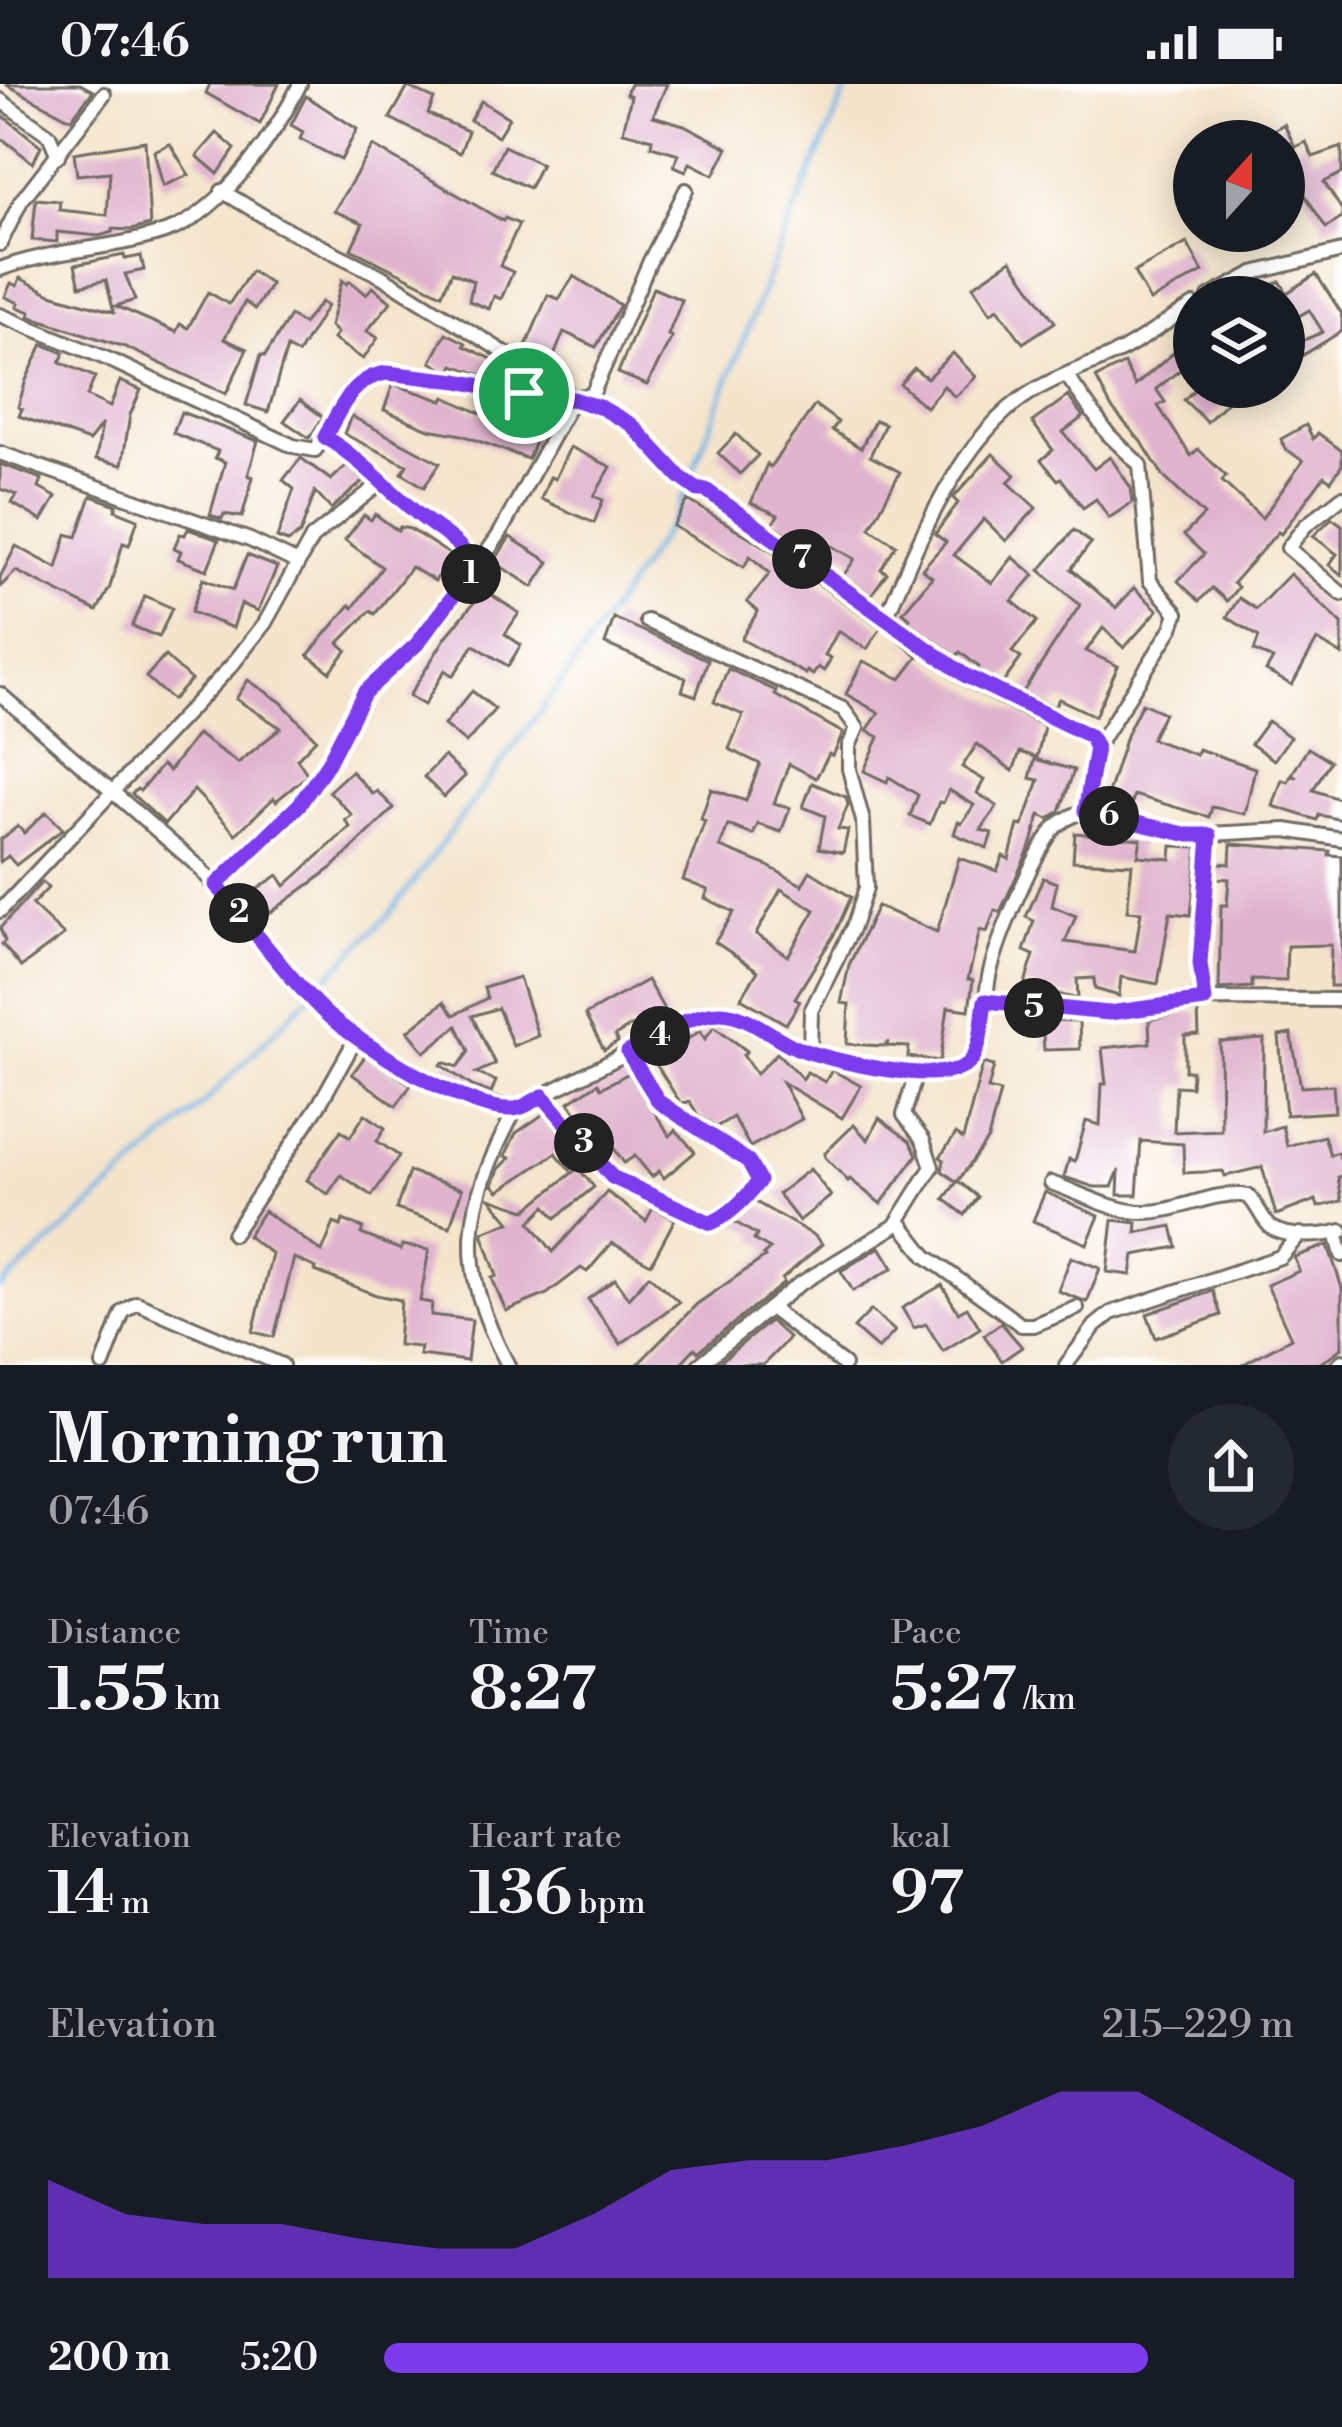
<!DOCTYPE html>
<html lang="en">
<head>
<meta charset="utf-8">
<style>
  :root { --surface:#171b24; --page:#242831; --text:#f1f3f6; --muted:#9ea1a6; --accent:#7c3aed }
  body { margin:0; font-family:"Libre Bodoni",serif; background:var(--page); color:var(--text); height:100vh; display:flex; flex-direction:column; font-size:45px; white-space:nowrap }
  * { box-sizing:border-box; margin:0 }
  p { font-size:39px; color:var(--muted) }
  .icon { flex:none; width:66px; height:66px; fill:none; stroke:currentColor; stroke-width:2; stroke-linecap:round; stroke-linejoin:round }
  .map { position:relative; height:1281px; overflow:hidden }
  .sheet { display:flex; flex-direction:column; background:var(--surface); flex:1 }
  .sheet>* { flex:none }
  .needle { width:78px; rotate:21deg }
  .buttons { position:absolute; left:1173px; top:36px; display:grid; gap:24px }
  .buttons a { display:grid; place-items:center; width:132px; height:132px; border-radius:50%; background:var(--surface); box-shadow:0 6px 30px #0003; font-size:60px }
  .pin { position:absolute; display:grid; place-items:center; width:102px; height:102px; color:#fff; margin:-51px; border:6px solid #fff; border-radius:50%; box-shadow:0 3px 12px #0007 }
  .km { position:absolute; width:60px; height:60px; margin:-30px; border-radius:50%; background:#222; color:#fff; font-size:33px; line-height:60px; text-align:center }
  .round { display:grid; place-items:center; flex:none; width:126px; height:126px; border-radius:63px; background:var(--page) }
  .overview { display:flex; align-items:center; justify-content:space-between; height:204px; padding:0 48px }
  h1 { font-size:66px; font-weight:800; line-height:90px }
  .metrics { display:grid; grid-template-columns:repeat(3,1fr); gap:18px; height:204px; padding:12px 48px }
  .metrics div { display:grid; align-content:center }
  .metrics b { font-size:60px; font-weight:800 }
  .metrics small { font-size:33px; font-weight:400 }
  .metrics p { font-size:33px }
  .chart { height:336px; padding:24px 48px }
  .chart p { display:flex; justify-content:space-between }
  .chart svg { width:100%; height:216px; margin-top:12px; fill:var(--accent); opacity:.7 }
  ul { padding:0 48px; list-style:none; font-size:39px }
  li { display:grid; grid-template-columns:192px 144px 1fr; align-items:center; height:90px }
  li i { height:30px; border-radius:15px; background:var(--accent) }
  .status { display:flex; justify-content:space-between; align-items:center; height:84px; padding:0 60px; background:var(--surface); direction:ltr }
  .status svg { height:33px; fill:currentColor }
  .map>svg:first-child { display:block }
</style>
</head>
<body>
<div class="status"><b>07:46</b><svg viewBox="0 0 49 12"><path d="M0 12V9h3v3zM5 12V6h3v6zM10 12V3h3v9zM15 12V0h3v12zM26 1h20v11H26zM47 4h2v5h-2z"/></svg></div>
<div class="map">
<svg width="1342" height="1281" viewBox="0 0 1342 1281">
  <rect width="100%" height="100%" fill="#fff"/>
  <filter id="ink" filterUnits="userSpaceOnUse"><feTurbulence type="fractalNoise" baseFrequency=".00833" numOctaves="2"/><feDisplacementMap in="SourceGraphic" scale="24" xChannelSelector="R" yChannelSelector="G"/><feConvolveMatrix kernelMatrix="1 2 1 2 8 2 1 2 1" color-interpolation-filters="sRGB"/></filter>
  <filter id="wash" filterUnits="userSpaceOnUse"><feTurbulence type="fractalNoise" baseFrequency=".004" numOctaves="4" result="noise"/><feDisplacementMap in="SourceGraphic" scale="48" xChannelSelector="R" yChannelSelector="G"/><feGaussianBlur stdDeviation="2.7" result="paint"/><feColorMatrix in="noise" values="0 0 0 0 0 0 0 0 0 0 0 0 0 0 0 0 0 1.4 0 .05"/><feComposite in="paint" operator="in"/></filter>
  <g filter="url(#wash)">
    <rect width="100%" height="100%" fill="#f4e4cb"/>
    <g fill="none" stroke-linecap="round" stroke-linejoin="round">
      <g stroke="#71b3e6" stroke-width="4.5">
        <polyline points="847,6 864,0"/>
        <polyline points="0,1204 205,1018 388,832 570,587 676,431 781,159 849,0"/>
      </g>
    </g>
    <g id="blocks">
      <g fill="#e0b4ce" fill-rule="evenodd">
        <polygon points="5,0 80,0 93,7 71,35"/>
        <polygon points="210,0 279,0 260,40 206,9"/>
        <polygon points="630,0 667,0 653,32 684,41 728,64 714,91 690,79 686,87 674,82 679,70 651,62 652,55 623,48 631,12 626,10"/>
        <polygon points="408,3 434,15 428,30 468,47 460,69 390,34"/>
        <polygon points="306,12 357,45 341,76 300,55 303,48 291,41"/>
        <polygon points="481,17 509,34 498,52 470,36"/>
        <polygon points="2,31 41,62 33,79 0,53"/>
        <polygon points="1284,40 1295,63 1306,58 1313,73 1342,63 1342,89 1324,98 1342,126 1342,134 1326,144 1295,95 1284,100 1284,57 1254,57"/>
        <polygon points="217,49 235,65 218,90 197,72"/>
        <polygon points="145,57 150,141 131,146 113,145 113,148 99,152 57,148 57,158 32,156 36,115 60,117 59,126 107,131 110,88 77,91 74,69"/>
        <polygon points="170,60 189,91 163,102 154,67"/>
        <polygon points="373,62 503,137 505,134 519,140 500,182 513,188 501,215 494,212 489,225 469,217 473,197 452,188 442,210 351,165 363,139 334,127"/>
        <polygon points="504,62 541,80 529,104 492,86"/>
        <polygon points="1187,159 1203,188 1150,217 1134,188"/>
        <polygon points="124,171 125,175 141,172 144,186 125,190 135,216 116,222 176,248 180,240 188,244 208,208 229,220 251,187 271,200 255,225 245,218 224,255 247,265 226,310 125,263 29,232 31,228 17,223 19,219 5,213 11,199 17,202 20,194 51,210 114,228 106,196 80,202 75,181"/>
        <polygon points="1011,176 1055,238 1023,259 998,224 991,229 973,202"/>
        <polygon points="1316,190 1342,230 1342,247 1300,273 1294,260 1323,248 1309,226 1284,241 1284,213 1253,213 1280,197 1287,209"/>
        <polygon points="574,192 620,221 596,263 564,248 553,274 526,262 548,211 559,215"/>
        <polygon points="342,196 347,200 350,197 366,210 373,203 391,218 367,247 378,254 363,275 333,255 337,249 330,242"/>
        <polygon points="653,204 682,216 668,251 672,253 647,301 618,289"/>
        <polygon points="321,218 327,222 298,270 287,264 268,328 246,321 261,271 265,272 290,232 303,240"/>
        <polygon points="446,249 466,259 464,262 496,277 488,293 454,281 451,286 443,285 431,278"/>
        <polygon points="1194,251 1194,300 1180,286 1156,305 1165,318 1158,322 1191,372 1198,365 1226,392 1222,397 1262,434 1303,377 1286,365 1281,355 1306,341 1313,355 1318,349 1342,367 1342,381 1331,397 1324,392 1281,450 1278,448 1233,499 1238,503 1227,517 1212,504 1199,517 1178,497 1204,470 1184,451 1204,431 1164,393 1143,360 1111,323 1096,294 1124,280 1135,302"/>
        <polygon points="43,260 64,269 60,278 95,293 87,312 110,323 120,297 141,306 130,331 122,381 96,375 102,340 89,357 19,332 22,325 18,323 26,296"/>
        <polygon points="953,269 976,293 955,313 944,302 926,323 900,300 914,284 927,294"/>
        <polygon points="393,300 443,317 445,313 495,336 500,317 516,320 515,325 544,336 528,375 462,351 429,345 384,326"/>
        <polygon points="1197,303 1241,303 1207,338 1184,316"/>
        <polygon points="1068,312 1083,333 1063,348 1094,385 1110,373 1131,404 1133,418 1109,434 1096,415 1083,424 1061,394 1058,396 1041,376 1053,366 1032,338"/>
        <polygon points="300,316 323,333 309,354 284,337"/>
        <polygon points="815,321 838,338 832,346 861,364 875,336 885,340 870,372 900,388 870,444 896,461 881,485 887,489 871,511 843,492 855,475 801,444 795,455 772,441 778,431 751,419 767,380 770,383"/>
        <polygon points="181,328 258,357 248,391 253,393 242,433 224,430 222,435 210,431 225,378 215,374 218,367 173,349"/>
        <polygon points="351,332 440,379 424,403 402,389 407,381 344,350"/>
        <polygon points="736,350 758,371 740,390 718,369"/>
        <polygon points="570,363 611,383 594,412 603,416 594,439 541,415 550,393 555,395"/>
        <polygon points="993,370 1015,391 1008,398 1036,424 1006,457 984,435 954,471 992,499 1013,473 1034,491 1012,517 1037,537 1012,568 1021,574 1003,599 977,586 979,583 960,568 956,572 908,538 910,534 903,528 932,493 922,485 946,458 935,450 958,419 953,414"/>
        <polygon points="301,374 331,396 347,381 365,396 331,425 315,408 300,450 288,458 277,454 294,405 283,396"/>
        <polygon points="0,380 42,395 39,404 56,413 42,437 12,419 17,411 0,405"/>
        <polygon points="91,412 117,421 115,426 138,435 129,461 123,459 110,503 97,527 16,487 0,503 0,493 16,462 57,484 67,450 77,453"/>
        <polygon points="688,416 769,465 881,544 867,565 838,547 825,571 831,574 824,587 818,583 813,591 807,587 806,590 741,555 758,527 747,518 770,489 750,472 744,483 673,442"/>
        <polygon points="375,430 398,447 400,443 410,445 451,471 435,497 411,483 375,530 370,527 339,559 347,566 330,588 308,571 350,521 353,524 382,483 345,456 364,431 371,436"/>
        <polygon points="1332,434 1342,441 1342,491 1329,481 1337,470 1313,452"/>
        <polygon points="188,445 219,456 207,486 178,475 181,467 174,464 180,450 185,451"/>
        <polygon points="1074,446 1091,459 1071,485 1116,524 1134,504 1158,526 1124,564 1103,544 1086,567 1118,582 1095,632 1059,615 1054,623 1023,608 1080,521 1040,486"/>
        <polygon points="510,453 549,478 533,503 494,478"/>
        <polygon points="247,471 277,483 258,527 241,520 233,544 191,528 203,495 233,506"/>
        <polygon points="1290,490 1342,540 1342,571 1317,556 1292,601 1266,587 1273,575 1254,567 1259,553 1227,533 1239,514 1256,525"/>
        <polygon points="484,506 519,529 505,550 521,561 508,582 474,561 453,592 445,586 424,621 409,612 446,553"/>
        <polygon points="145,512 172,524 159,553 132,542"/>
        <polygon points="614,534 708,576 696,612 682,607 686,594 605,560"/>
        <polygon points="897,555 961,601 1044,642 1037,673 1020,668 1013,687 977,660 962,683 984,696 977,709 997,722 981,746 992,749 987,764 954,750 958,738 962,739 974,721 949,706 943,719 939,718 930,740 910,732 918,711 889,693 887,698 864,687 879,653 867,646 879,629 846,610 863,577 901,595 918,573"/>
        <polygon points="165,572 191,596 172,616 146,593"/>
        <path d="M728 585 776 607 775 611 843 649 833 672 829 670 816 694 789 680 774 719 790 724 781 748 758 740 753 751 728 741 720 763 766 781 802 801 810 787 851 813 835 849 795 914 800 917 786 940 741 914 758 887 715 858 734 828 705 814 708 806 683 796 705 737 701 735 711 705 746 717 760 680 729 665 743 631 714 618ZM781 805 815 826 788 872 756 850Z"/>
        <polygon points="248,596 281,618 316,655 297,675 308,691 276,717 274,714 236,750 194,706 165,740 132,710 137,705 140,707 162,681 169,687 197,650 238,679 281,644 236,615"/>
        <polygon points="472,607 495,625 466,659 444,641"/>
        <polygon points="1142,619 1164,629 1151,655 1196,671 1198,665 1255,684 1245,730 1212,723 1209,733 1134,711 1131,722 1106,716 1127,649"/>
        <polygon points="1268,637 1290,653 1274,676 1251,660"/>
        <polygon points="1308,664 1330,677 1313,706 1342,716 1342,736 1319,731 1317,736 1273,722 1282,696 1288,698 1291,692 1297,693 1292,690"/>
        <polygon points="444,672 465,692 444,713 424,693"/>
        <polygon points="1035,675 1074,686 1060,727 1049,735 1040,731 1032,759 1000,828 995,826 987,848 980,846 968,895 973,896 969,926 948,923 940,977 908,973 909,963 887,962 888,957 885,962 847,960 849,920 841,919 849,881 877,822 937,848 959,774 997,787 1003,772 1009,775 1018,741 1023,742 1039,696 1030,694"/>
        <polygon points="351,687 373,710 377,707 394,724 332,784 270,829 255,807 278,791 285,802 350,743 345,736 352,731 329,707"/>
        <polygon points="812,699 846,713 848,721 838,745 848,746 843,769 819,764 825,732 803,723"/>
        <polygon points="46,728 63,745 16,781 8,772 0,778 0,756 18,742 24,749"/>
        <polygon points="1075,749 1141,755 1138,772 1171,775 1172,762 1198,763 1191,831 1170,829 1158,900 1121,893 1119,912 1095,905 1094,894 1077,895 1078,915 1024,902 1034,871 1024,867 1034,837 1026,833 1043,794 1057,799 1052,822 1076,832 1065,858 1135,867 1141,828 1127,827 1132,780 1073,777"/>
        <polygon points="1231,760 1330,767 1329,771 1342,772 1342,902 1330,902 1331,861 1287,862 1286,897 1252,896 1252,903 1219,905 1221,821 1227,821 1229,795 1216,794 1218,779 1230,780"/>
        <polygon points="42,798 48,804 32,821 64,851 21,883 2,860 5,857 0,844"/>
        <polygon points="519,893 538,952 513,962 498,924 472,932 495,980 476,989 496,997 491,1009 472,1002 441,981 443,978 458,983 469,967 457,942 425,968 408,947 444,918 454,931 487,914 484,904"/>
        <polygon points="647,896 669,934 641,950 631,942 615,952 618,958 604,966 585,931"/>
        <polygon points="1185,928 1198,928 1199,951 1185,952 1185,987 1192,987 1191,1003 1176,1002 1174,1048 1221,1046 1220,958 1264,955 1263,1048 1282,1042 1287,1062 1324,1052 1330,1071 1338,1068 1342,1079 1342,1092 1338,1093 1342,1117 1318,1123 1316,1116 1276,1131 1262,1083 1225,1092 1223,1087 1184,1089 1183,1060 1141,1057 1137,1111 1118,1111 1119,1086 1112,1103 1094,1103 1064,1093 1069,1075 1075,1077 1086,1037 1100,1041 1102,1000 1106,1000 1102,964 1150,959 1149,936"/>
        <polygon points="1042,936 1079,937 1080,965 1044,966"/>
        <polygon points="714,942 747,967 743,971 756,990 777,969 803,995 807,988 825,998 832,986 861,1002 842,1034 782,998 802,1035 750,1063 733,1033 716,1043 698,1031 690,1018 681,1020 654,977 700,947 705,955"/>
        <polygon points="1291,950 1301,1003 1333,1001 1335,1028 1286,1031 1279,952"/>
        <polygon points="366,971 411,1001 396,1022 352,990"/>
        <polygon points="983,979 994,982 988,1005 1000,1008 988,1055 958,1097 978,1113 965,1131 944,1115 957,1098 942,1087 944,1076 940,1073 956,1050 963,1055"/>
        <polygon points="629,989 670,1052 676,1046 695,1068 664,1094 659,1087 652,1093 635,1072 624,1079 599,1042 589,1048 569,1018 598,999 601,1004"/>
        <polygon points="545,1029 583,1075 570,1086 556,1069 499,1107 493,1101 499,1085 510,1074 505,1072 516,1049"/>
        <polygon points="365,1030 385,1044 377,1057 399,1072 372,1112 341,1091 328,1110 307,1096 341,1046 350,1053"/>
        <polygon points="879,1034 910,1057 917,1071 881,1120 850,1095 848,1097 825,1073 825,1069 854,1041 868,1056"/>
        <polygon points="578,1084 594,1103 556,1134 546,1122 530,1138 553,1168 607,1108 646,1137 653,1124 675,1135 651,1180 612,1159 587,1188 581,1184 547,1210 506,1227 492,1194 497,1192 483,1152 483,1148 510,1138 490,1114 526,1126"/>
        <polygon points="810,1085 831,1112 799,1137 778,1110"/>
        <polygon points="409,1088 462,1105 450,1143 396,1125"/>
        <polygon points="1045,1108 1099,1132 1087,1160 1033,1137"/>
        <polygon points="754,1117 815,1152 822,1160 782,1195 784,1199 698,1268 695,1264 679,1281 637,1281 697,1220 765,1173 763,1171 770,1165 754,1156 757,1151 733,1137"/>
        <polygon points="264,1127 322,1168 334,1139 341,1142 343,1136 363,1144 361,1150 401,1166 402,1161 429,1166 420,1217 432,1219 431,1231 472,1236 467,1277 419,1271 420,1263 398,1261 401,1216 376,1211 315,1187 316,1184 294,1174 274,1253 253,1248 272,1170 247,1152"/>
        <polygon points="1113,1136 1137,1139 1136,1149 1172,1142 1177,1163 1134,1171 1131,1191 1107,1188"/>
        <polygon points="1328,1161 1342,1204 1342,1264 1318,1281 1242,1281 1291,1254 1267,1201 1299,1187 1294,1173"/>
        <polygon points="880,1163 893,1184 853,1207 841,1187"/>
        <polygon points="1071,1173 1100,1184 1087,1218 1058,1207"/>
        <polygon points="649,1191 679,1218 621,1260 588,1215 615,1195 628,1214"/>
        <polygon points="942,1201 958,1228 967,1223 980,1244 943,1267 926,1240 914,1244 902,1224"/>
        <polygon points="1213,1207 1221,1231 1156,1254 1147,1230"/>
        <polygon points="871,1226 895,1247 878,1265 854,1244"/>
        <polygon points="770,1237 789,1254 763,1281 716,1281"/>
        <polygon points="1001,1239 1022,1263 1002,1277 984,1251"/>
      </g>
    </g>
  </g>
  <g filter="url(#ink)">
    <use href="#blocks" fill-opacity="0" stroke="#716c63" stroke-width="3"/>
    <g fill="none" stroke-linecap="round" stroke-linejoin="round">
      <g stroke="#716c63" stroke-width="18">
        <g id="street">
          <polyline points="0,16 49,51 58,72"/>
          <path d="M222 107 280 142 381 192 563 305C582 325 615 326 637 345 657 364 676 404 706 407L966 592 1090 653 1096 664 1085 726"/>
          <polyline points="0,160 21,117 104,10"/>
          <path d="M0 185C55 164 118 166 173 145 224 124 277 48 300 0"/>
          <polyline points="1209,213 1254,189 1342,167"/>
          <path d="M0 231 110 276 293 362 315 366 325 353C363 377 380 397 413 426 434 445 464 457 474 484"/>
          <polyline points="1067,292 1108,350 1140,381 1150,497 1177,529 1172,544 1096,664"/>
          <polyline points="325,353 344,316 370,291 387,289 458,297 550,317 592,311 650,177 686,106"/>
          <polyline points="0,369 250,456 296,478"/>
          <polyline points="1342,413 1305,442 1288,464 1342,510"/>
          <path d="M886 534C916 462 961 351 1030 309 1058 291 1093 281 1123 266 1147 253 1170 235 1194 221"/>
          <polyline points="647,537 843,625 857,644 849,662 849,685 863,737 866,804 853,843 811,927 810,968"/>
          <path d="M0 610 198 782 321 926 340 942 422 995 466 1014 516 1025 699 933C743 924 762 950 801 965 843 981 890 991 936 988 947 987 962 987 970 978 988 957 983 914 990 888 999 853 1032 772 1054 745 1061 736 1074 731 1085 726L1189 751 1286 746 1342 755"/>
          <polyline points="216,801 299,721 315,701 364,609 417,560 458,510 499,451 573,315"/>
          <polyline points="0,827 232,581 265,539 312,454 383,397"/>
          <polyline points="1205,916 1200,879 1209,751"/>
          <polyline points="985,917 1109,929 1159,924 1193,915 1342,916"/>
          <polyline points="543,1011 612,1093 703,1137 721,1135 759,1097 748,1077 659,1018 629,968"/>
          <path d="M1051 1099C1078 1108 1114 1128 1143 1128 1180 1129 1212 1105 1248 1112 1258 1121 1262 1137 1272 1144 1289 1155 1324 1152 1342 1147"/>
          <polyline points="899,1137 926,1172 1021,1241 1033,1241 1077,1224"/>
          <polyline points="1336,1149 1342,1171"/>
          <polyline points="233,1150 320,1019 357,953"/>
          <polyline points="770,1224 844,1281"/>
          <polyline points="103,1281 123,1228 137,1219 282,1281"/>
          <path d="M508 1281C454 1181 464 1121 516 1025"/>
          <polyline points="699,1281 798,1201 895,1142 932,1083 923,1056 904,1031 916,989"/>
          <polyline points="1066,1281 1095,1242 1111,1229 1280,1173 1300,1150"/>
          <polyline points="1338,1281 1342,1277"/>
        </g>
      </g>
      <use href="#street" stroke="#fff" stroke-width="12"/>
    </g>
  </g>
  <g fill="none" stroke-linecap="round" stroke-linejoin="round" filter="url(#ink)">
    <g stroke="#fff" stroke-width="24">
      <path id="route" d="M387 289 458 297 550 316 573 315 602 324 632 341 680 393 698 406H706L966 592 1090 652 1096 664 1085 727 1189 751H1210L1200 879 1205 916 1109 929 985 917C982 935 982 966 969 979 943 1004 828 976 797 964 773 954 748 930 722 929 690 928 656 954 628 968L659 1018 748 1077 759 1097C747 1113 730 1131 711 1139L612 1093 543 1012C536 1015 527 1022 519 1024 476 1035 355 957 324 928 284 889 252 843 216 801L299 721 328 679 364 609 417 560 474 484C464 457 434 445 413 426 382 399 360 375 325 353 340 325 353 293 387 289Z"/>
    </g>
    <use href="#route" stroke="#7c3aed" stroke-width="15"/>
  </g>
</svg>
<div class="buttons">
<a><svg class="needle" viewBox="-14 -14 28 28"><path d="M0-13l5 13h-10z" fill="#e53935"/><path d="M0 13l5-13h-10z" fill="#9ea1a6"/></svg></a>
<a><svg class="icon" aria-label="layers" viewBox="0 0 24 24"><path d="M12 4l9 5-9 5-9-5zM3 14l9 5 9-5"/></svg></a>
</div>
<div class="pin" style="left:524px;top:309px;background:#1e9e55"><svg class="icon" aria-label="arrive" viewBox="0 0 24 24"><path d="M6 21V4h12l-3 4 3 4H6"/></svg></div>
<b class="km" style="left:471px;top:490px">1</b>
<b class="km" style="left:239px;top:829px">2</b>
<b class="km" style="left:584px;top:1059px">3</b>
<b class="km" style="left:660px;top:952px">4</b>
<b class="km" style="left:1034px;top:924px">5</b>
<b class="km" style="left:1109px;top:732px">6</b>
<b class="km" style="left:802px;top:475px">7</b>
</div>
<section class="sheet">
<div class="overview"><div><h1>Morning run</h1><p>07:46</p></div><a class="round"><svg class="icon" aria-label="share" viewBox="0 0 24 24"><path d="M12 15V3M7 8l5-5 5 5M5 13v7h14v-7"/></svg></a></div>
<div class="metrics">
<div><p>Distance</p><b>1.55<small> km</small></b></div>
<div><p>Time</p><b>8:27</b></div>
<div><p>Pace</p><b>5:27<small> /km</small></b></div>
</div>
<div class="metrics">
<div><p>Elevation</p><b>14<small> m</small></b></div>
<div><p>Heart rate</p><b>136<small> bpm</small></b></div>
<div><p>kcal</p><b>97</b></div>
</div>
<div class="chart"><p><span>Elevation</span>215–229 m</p>
<svg viewBox="0 0 160 44" preserveAspectRatio="none"><path d="M0 44V24L10 31L20 33L30 33L40 36L50 38L60 38L70 31L80 22L90 20L100 20L110 17L120 13L130 6L140 6L150 15L160 24V44z"/></svg>
</div>
<ul>
<li><b>200 m</b>5:20<i style="width:84%"></i></li>
</ul>
</section>
</body>
</html>
